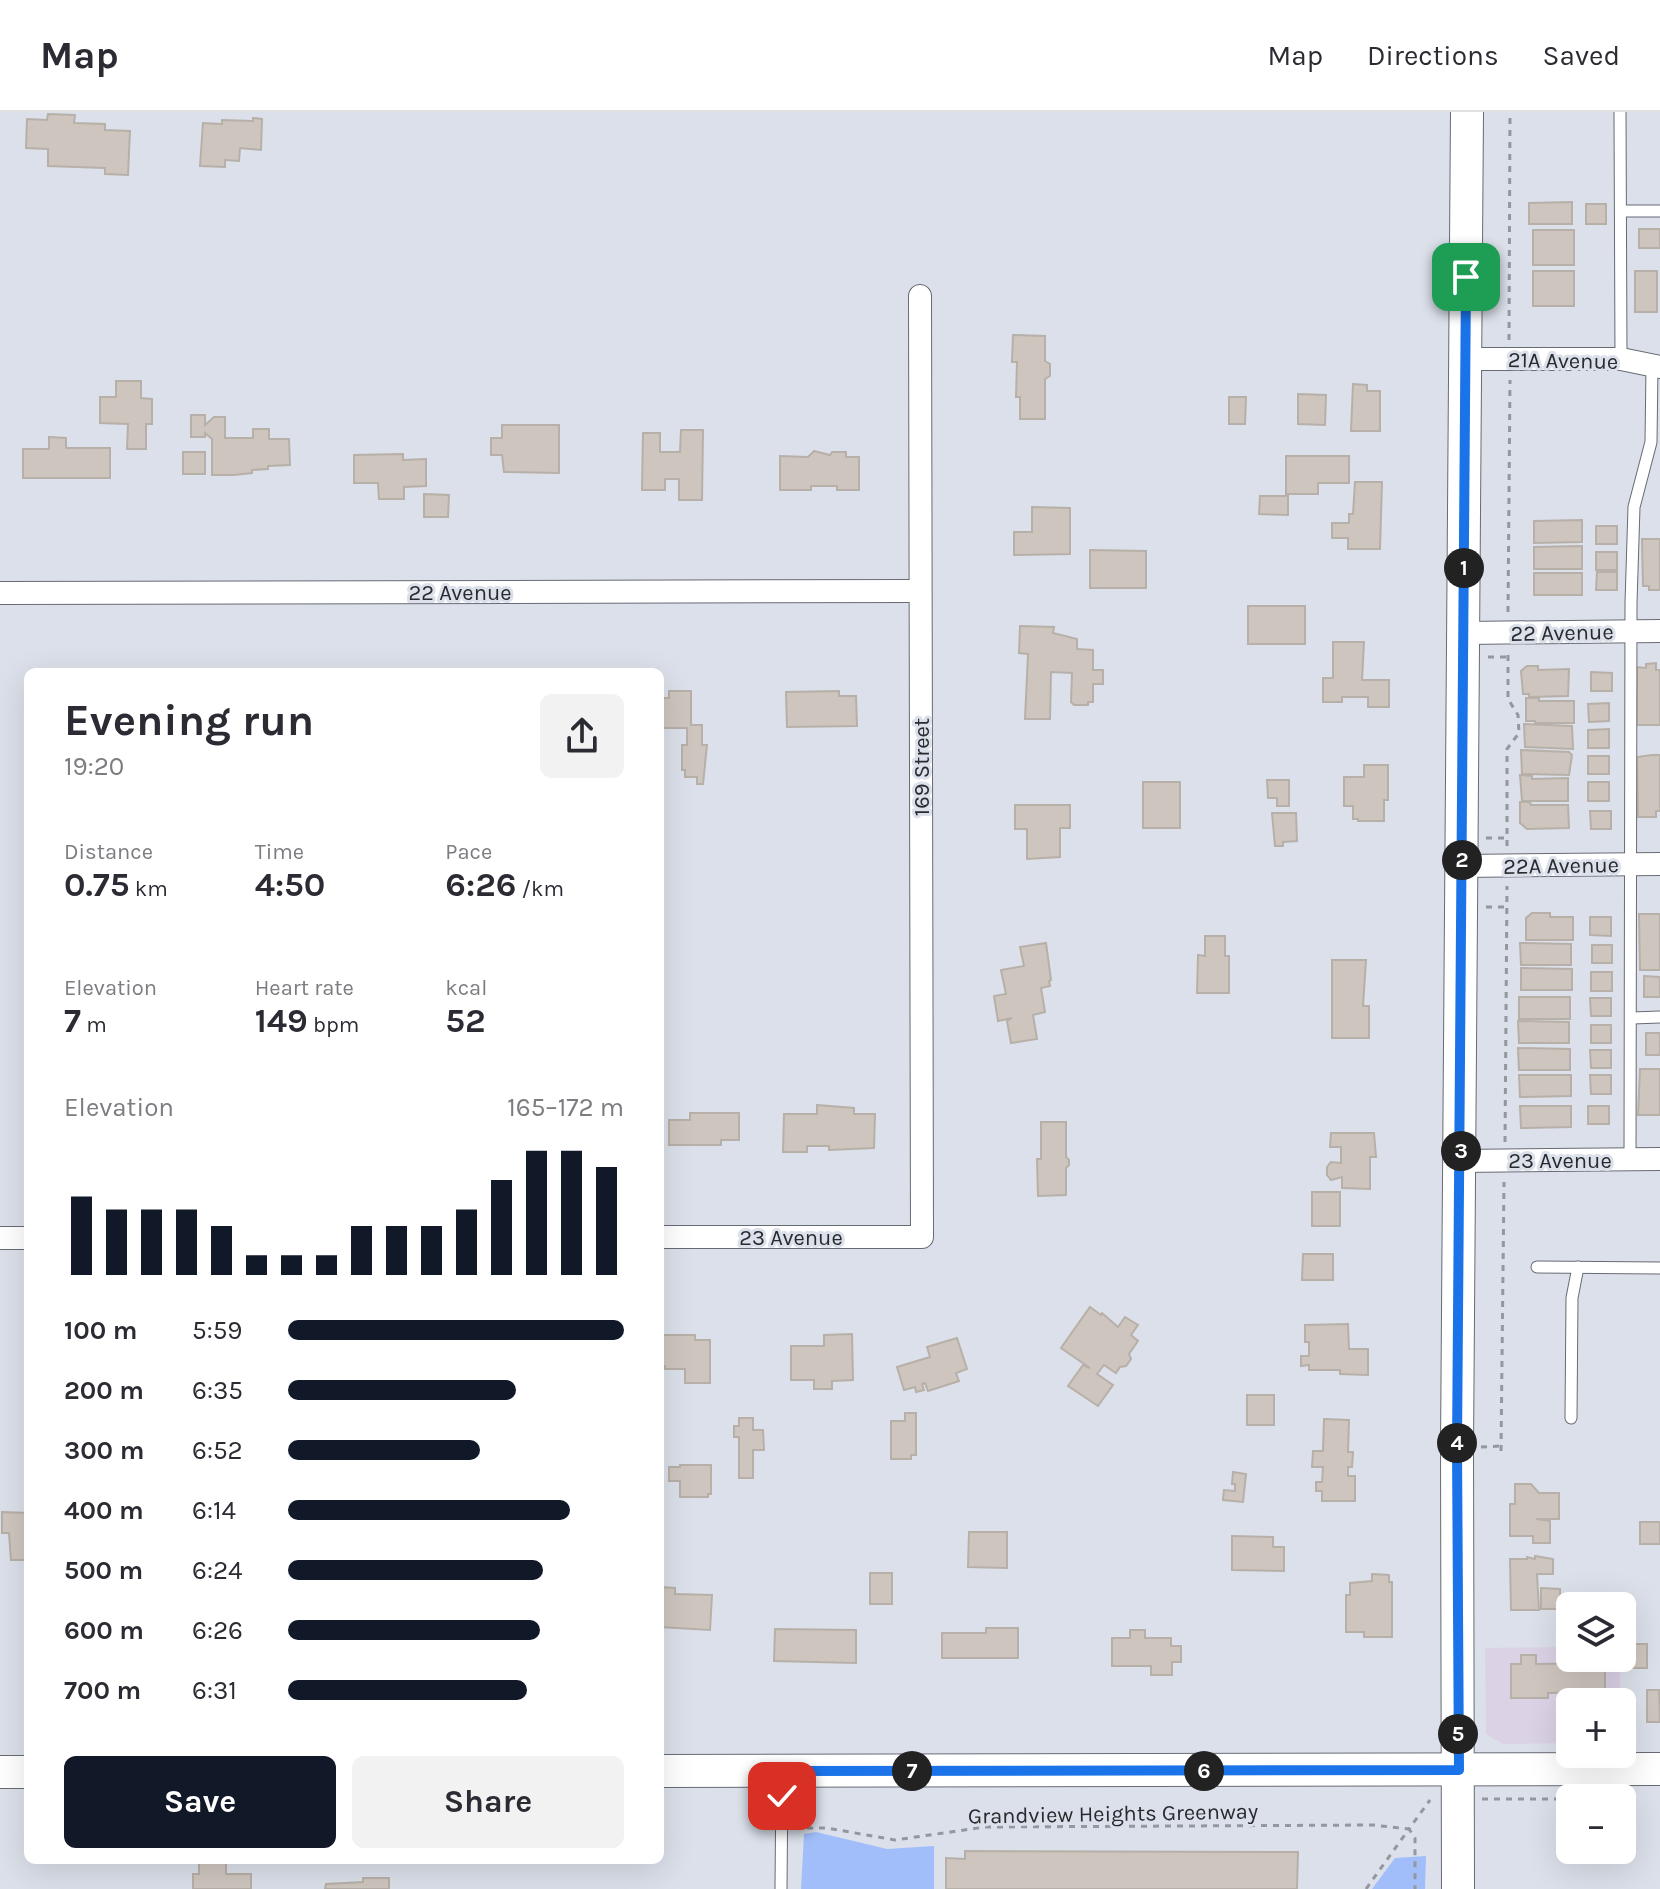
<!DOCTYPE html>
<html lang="en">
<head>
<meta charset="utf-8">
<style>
  :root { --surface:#fff; --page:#f2f2f3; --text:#2b2b33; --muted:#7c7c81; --line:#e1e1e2; --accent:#111827 }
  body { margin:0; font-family:Karla,sans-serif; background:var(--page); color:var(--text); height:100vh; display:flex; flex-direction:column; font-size:30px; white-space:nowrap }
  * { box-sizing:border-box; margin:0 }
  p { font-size:26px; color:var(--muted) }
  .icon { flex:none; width:44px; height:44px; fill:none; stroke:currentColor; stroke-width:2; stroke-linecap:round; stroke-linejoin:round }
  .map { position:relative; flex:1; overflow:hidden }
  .panel { position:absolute; left:24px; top:556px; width:640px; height:1196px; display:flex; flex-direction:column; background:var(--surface); border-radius:12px; box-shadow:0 8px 32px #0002 }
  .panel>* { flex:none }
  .tools { position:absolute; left:1556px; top:1480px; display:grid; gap:16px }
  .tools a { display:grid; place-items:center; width:80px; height:80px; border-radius:12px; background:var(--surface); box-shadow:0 8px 32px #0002; font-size:40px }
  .pin { position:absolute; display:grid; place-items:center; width:68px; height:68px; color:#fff; margin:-34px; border-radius:16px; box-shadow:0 4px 12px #0006 }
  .km { position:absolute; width:40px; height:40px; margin:-20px; border-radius:50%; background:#222; color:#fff; font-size:22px; line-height:40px; text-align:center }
  .round { display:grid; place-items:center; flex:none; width:84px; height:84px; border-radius:12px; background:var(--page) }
  .head { display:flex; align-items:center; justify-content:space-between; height:136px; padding:0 40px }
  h1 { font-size:44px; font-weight:700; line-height:60px }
  .figures { display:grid; grid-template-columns:repeat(3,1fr); gap:12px; height:136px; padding:8px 40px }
  .figures div { display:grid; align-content:center }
  .figures b { font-size:34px; font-weight:700 }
  .figures small { font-size:22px; font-weight:400 }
  .figures p { font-size:22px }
  .chart { height:224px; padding:16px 40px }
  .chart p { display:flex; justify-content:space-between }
  .chart svg { width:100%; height:144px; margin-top:8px; stroke:var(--accent); stroke-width:6 }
  .button { display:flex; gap:16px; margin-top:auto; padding:16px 40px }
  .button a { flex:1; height:92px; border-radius:12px; background:var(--accent); color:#fff; font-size:32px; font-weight:700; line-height:92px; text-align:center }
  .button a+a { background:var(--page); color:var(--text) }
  ul { padding:0 40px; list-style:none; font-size:26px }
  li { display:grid; grid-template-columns:128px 96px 1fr; align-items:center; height:60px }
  li i { height:20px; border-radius:10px; background:var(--accent) }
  header { display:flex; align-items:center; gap:48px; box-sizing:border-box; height:112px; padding:0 40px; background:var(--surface); border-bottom:2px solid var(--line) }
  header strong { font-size:38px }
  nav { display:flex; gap:44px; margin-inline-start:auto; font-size:28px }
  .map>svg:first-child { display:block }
</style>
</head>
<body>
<header>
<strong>Map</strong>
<nav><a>Map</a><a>Directions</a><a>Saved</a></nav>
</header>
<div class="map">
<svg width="1660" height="1777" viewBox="0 0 1660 1777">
  <rect width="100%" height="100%" fill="#dbe0ea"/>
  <polygon fill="#dbd2e6" points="1570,1535 1570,1546 1620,1546 1620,1590 1570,1590 1570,1631 1504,1632 1490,1625 1486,1621 1485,1536"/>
  <g fill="#a1befa">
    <polygon points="816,1720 887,1737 934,1734 934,1777 801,1777 804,1722"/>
    <polygon points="1426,1744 1425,1777 1372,1777 1395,1746"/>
  </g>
  <g fill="#cec6be" stroke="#b7b0a8" stroke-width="2">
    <polygon points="48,2 75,3 74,11 105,12 105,18 130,19 128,63 105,62 105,56 48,54 48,37 26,36 27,7 47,8"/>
    <polygon points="253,6 262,7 261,38 240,36 239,49 225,48 225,55 200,54 203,11 222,12 222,8 253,9"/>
    <polygon points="1572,90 1572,112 1529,112 1529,91"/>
    <rect x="1586" y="92" width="20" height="20"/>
    <rect x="1639" y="117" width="21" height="19"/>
    <rect x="1533" y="118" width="41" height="35"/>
    <rect x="1533" y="159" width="41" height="35"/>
    <rect x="1635" y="159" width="22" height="41"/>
    <polygon points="1013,223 1045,224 1045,249 1050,252 1050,264 1045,267 1045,307 1020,307 1020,285 1016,285 1017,250 1012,250"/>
    <polygon points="116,269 141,269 141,286 152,287 152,312 146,312 146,337 127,337 128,312 100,311 100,285 116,285"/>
    <polygon points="1353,272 1367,273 1367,279 1380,279 1380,319 1351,319"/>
    <polygon points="1298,282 1326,283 1325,313 1298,312"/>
    <polygon points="1229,285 1246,285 1245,312 1229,312"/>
    <polygon points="191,303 205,303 205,313 214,305 225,305 225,326 253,326 253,317 269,317 269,327 289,327 290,353 268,354 268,357 252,358 252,361 234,363 212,363 212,327 205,321 205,325 191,325"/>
    <polygon points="502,313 559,313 559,361 504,360 502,343 491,343 491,326 502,326"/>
    <polygon points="681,318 703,318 702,388 679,388 679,367 665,367 665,378 642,378 643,321 660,321 660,340 680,340"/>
    <polygon points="49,325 66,326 66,336 110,336 110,366 23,366 23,337 49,337"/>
    <polygon points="814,339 830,343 832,340 846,340 846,345 859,345 859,378 837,378 837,374 811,374 811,378 780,378 780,344 808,345"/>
    <rect x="183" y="340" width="22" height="22"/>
    <polygon points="403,342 403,348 426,347 426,374 404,375 404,387 379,387 378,371 354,371 354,343"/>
    <polygon points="1286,344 1349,344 1349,371 1318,371 1318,382 1286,382"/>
    <polygon points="1355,370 1382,370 1380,437 1348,437 1348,426 1332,426 1332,411 1349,411 1349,402 1353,402"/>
    <polygon points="424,382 449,383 448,405 424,405"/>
    <polygon points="1260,384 1288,384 1288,403 1259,402"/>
    <polygon points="1032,395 1070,396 1070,442 1014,443 1014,420 1032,420"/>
    <polygon points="1582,408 1582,430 1534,431 1534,409"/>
    <rect x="1596" y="414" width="21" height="18"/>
    <polygon points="1642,427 1660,427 1660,478 1649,478 1649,474 1643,474"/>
    <polygon points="1582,434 1582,457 1534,457 1534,435"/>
    <polygon points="1090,438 1146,439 1146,476 1090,476"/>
    <rect x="1596" y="440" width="21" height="18"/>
    <polygon points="1597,460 1617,460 1617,478 1596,478"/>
    <rect x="1534" y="461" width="48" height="22"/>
    <rect x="1248" y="494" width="57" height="38"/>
    <polygon points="1020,514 1054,515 1053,521 1077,527 1077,537 1093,538 1093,558 1103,558 1103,572 1093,572 1093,590 1088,590 1088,593 1074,593 1071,590 1072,561 1051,560 1050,607 1025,607 1028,542 1019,541"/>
    <polygon points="1333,530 1364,530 1362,568 1389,568 1389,595 1368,595 1368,585 1342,585 1342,590 1323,590 1323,566 1333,566"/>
    <polygon points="1656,551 1656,558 1660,558 1660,613 1637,613 1637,555 1646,556 1646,552"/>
    <polygon points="1527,554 1538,554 1538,558 1569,557 1568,584 1529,585 1529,582 1523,582 1521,559"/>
    <polygon points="1591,560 1612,561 1612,579 1591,579"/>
    <polygon points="669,579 691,579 691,613 702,613 702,633 707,633 703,672 697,672 697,665 685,665 685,658 682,658 682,633 687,633 687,616 660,616 660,586 669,586"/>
    <polygon points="839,579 839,584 856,584 857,614 787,615 786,580"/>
    <polygon points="1526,586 1539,586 1539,589 1574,589 1574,611 1535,611 1535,609 1526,609"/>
    <polygon points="1609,591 1609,609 1589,610 1588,592"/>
    <polygon points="1524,612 1572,614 1573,637 1525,635"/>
    <polygon points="1609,617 1609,636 1588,636 1588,618"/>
    <polygon points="1521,638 1569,640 1572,643 1569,663 1522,662"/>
    <polygon points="1652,643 1660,643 1660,699 1656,699 1656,705 1638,705 1637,645"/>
    <rect x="1588" y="644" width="21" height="18"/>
    <polygon points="1364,653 1388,653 1388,688 1384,688 1384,709 1358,709 1358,707 1353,707 1353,694 1344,694 1344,665 1364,665"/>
    <polygon points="1520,663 1532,664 1532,667 1568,666 1568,689 1522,689"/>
    <polygon points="1267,668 1289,668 1289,694 1277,694 1277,686 1268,686"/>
    <rect x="1143" y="670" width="37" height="46"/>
    <rect x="1588" y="670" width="21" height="19"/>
    <polygon points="1520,690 1530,690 1531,693 1568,693 1569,716 1527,717 1520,711"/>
    <polygon points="1015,693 1070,693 1070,716 1060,716 1060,745 1027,747 1027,717 1015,717"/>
    <polygon points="1590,699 1611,699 1611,717 1591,717"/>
    <polygon points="1272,701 1296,701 1297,729 1283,730 1283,734 1275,734"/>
    <polygon points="1532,801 1550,801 1550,805 1573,805 1573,828 1526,828 1526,806"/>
    <polygon points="1639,802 1660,802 1660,858 1640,858"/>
    <polygon points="1590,805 1611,805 1611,824 1590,823"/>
    <polygon points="1205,824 1225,824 1225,844 1229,844 1229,881 1197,881 1198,843 1205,844"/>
    <polygon points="1046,831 1051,868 1049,869 1050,874 1041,876 1045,900 1033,903 1037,927 1011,931 1007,909 1012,906 998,909 994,884 1006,882 1001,858 1024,854 1020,835"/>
    <polygon points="1520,831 1571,832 1571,853 1521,853"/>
    <rect x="1592" y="833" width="20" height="18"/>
    <polygon points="1332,848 1366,848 1363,894 1369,894 1369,926 1332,926"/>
    <polygon points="1521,856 1572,857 1572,878 1521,878"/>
    <rect x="1591" y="860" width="21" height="19"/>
    <polygon points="1644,864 1660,865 1660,885 1644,885"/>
    <rect x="1519" y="885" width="51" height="22"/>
    <polygon points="1590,886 1611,886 1611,904 1591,904"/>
    <polygon points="1518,909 1569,910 1569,931 1519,931"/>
    <rect x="1591" y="913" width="20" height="18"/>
    <rect x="1646" y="921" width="14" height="22"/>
    <polygon points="1518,936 1570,937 1570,958 1519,958"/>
    <polygon points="1590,938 1611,938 1611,956 1591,956"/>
    <polygon points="1640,957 1660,957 1660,1003 1638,1003"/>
    <polygon points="1519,963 1571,963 1571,984 1520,985"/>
    <polygon points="1590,963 1611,963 1611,982 1591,982"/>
    <polygon points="817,993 854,996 854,1002 875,1002 874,1036 829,1038 829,1034 807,1034 807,1040 783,1040 784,1002 817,1002"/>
    <polygon points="1520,994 1571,994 1571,1015 1521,1016"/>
    <rect x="1588" y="994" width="21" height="18"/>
    <polygon points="690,1001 739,1001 739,1028 721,1028 721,1033 669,1033 669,1008 690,1008"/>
    <polygon points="1041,1010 1066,1010 1066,1045 1069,1048 1069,1053 1066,1056 1066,1083 1038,1084 1037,1047 1041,1047"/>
    <polygon points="1331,1021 1374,1021 1376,1045 1370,1045 1370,1077 1342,1076 1342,1065 1331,1068 1327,1063 1327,1055 1331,1050 1341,1051 1341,1035 1330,1035"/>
    <rect x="1312" y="1080" width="28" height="34"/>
    <polygon points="1303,1142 1333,1142 1333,1168 1302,1168"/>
    <polygon points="1090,1195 1101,1203 1102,1201 1118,1215 1125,1205 1138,1213 1131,1223 1138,1229 1129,1242 1131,1247 1126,1254 1120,1255 1116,1261 1104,1253 1097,1262 1113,1273 1098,1294 1068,1274 1083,1253 1090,1256 1061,1236"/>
    <polygon points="1348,1212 1349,1237 1368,1237 1368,1263 1340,1262 1340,1258 1309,1258 1309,1253 1301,1254 1301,1244 1309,1244 1309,1230 1305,1230 1305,1213"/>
    <polygon points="852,1222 853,1268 832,1269 832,1277 814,1277 814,1268 791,1268 791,1234 824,1234 824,1223"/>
    <polygon points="660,1223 695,1223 695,1228 710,1228 710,1271 685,1271 685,1257 665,1257 665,1254 660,1254"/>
    <polygon points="957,1226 967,1257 956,1261 959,1269 928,1279 925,1271 922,1272 924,1278 916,1280 915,1275 904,1278 897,1255 930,1245 927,1235"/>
    <rect x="1247" y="1283" width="27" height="30"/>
    <polygon points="905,1301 916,1301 916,1343 911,1343 911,1347 891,1347 891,1309 905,1309"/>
    <polygon points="739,1306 753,1306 753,1318 763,1318 764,1338 753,1338 753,1366 739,1366 739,1325 734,1325 734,1314 739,1314"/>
    <polygon points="1324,1307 1349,1308 1348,1340 1353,1340 1352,1355 1348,1355 1348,1364 1355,1364 1355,1389 1322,1389 1322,1379 1316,1379 1316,1370 1322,1370 1323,1355 1312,1355 1313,1339 1323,1339"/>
    <polygon points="680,1353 711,1353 711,1382 708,1382 708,1385 680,1385 680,1369 669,1369 669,1355 680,1355"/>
    <polygon points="1233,1360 1246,1362 1243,1390 1223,1388 1224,1378 1235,1379 1235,1372 1232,1372"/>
    <polygon points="1515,1372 1531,1372 1539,1381 1559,1381 1559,1407 1536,1407 1550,1409 1550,1431 1533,1431 1533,1424 1510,1424 1510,1392 1515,1392"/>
    <polygon points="2,1400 28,1401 28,1448 11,1448 9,1421 2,1421"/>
    <rect x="1640" y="1410" width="20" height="22"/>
    <polygon points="969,1420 1007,1420 1007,1456 968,1455"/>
    <polygon points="1232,1424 1273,1425 1273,1435 1284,1435 1284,1459 1232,1458"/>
    <polygon points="1535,1444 1553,1447 1553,1462 1537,1462 1539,1498 1511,1498 1510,1447 1527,1447 1527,1445 1535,1447"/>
    <rect x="870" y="1461" width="22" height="31"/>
    <polygon points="1372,1462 1389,1463 1389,1470 1392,1470 1392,1525 1364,1525 1364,1520 1346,1520 1346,1483 1350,1483 1350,1471 1372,1469"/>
    <polygon points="660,1475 675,1476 675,1482 712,1483 710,1518 660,1515"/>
    <polygon points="1541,1476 1560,1477 1560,1497 1541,1497"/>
    <polygon points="986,1516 1018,1516 1018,1546 942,1546 942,1521 986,1521"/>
    <polygon points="775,1517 856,1518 856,1551 774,1549"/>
    <polygon points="1130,1518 1145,1518 1145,1526 1171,1526 1171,1534 1181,1534 1181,1550 1172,1550 1172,1563 1151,1563 1151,1554 1112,1554 1112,1526 1130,1526"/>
    <rect x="1633" y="1532" width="14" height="24"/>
    <polygon points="1521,1543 1536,1543 1536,1552 1605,1551 1605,1580 1548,1581 1548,1586 1511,1586 1511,1552 1521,1552"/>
    <polygon points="1647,1578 1659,1578 1660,1610 1647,1610"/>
    <polygon points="965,1739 1298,1740 1297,1777 946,1777 946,1746 965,1747"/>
    <polygon points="199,1748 226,1748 226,1762 251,1762 251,1777 193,1777 193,1762 199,1762"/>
    <polygon points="363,1766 389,1766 389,1777 325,1777 326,1772 363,1770"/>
  </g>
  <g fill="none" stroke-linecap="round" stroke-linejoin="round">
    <g stroke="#676b74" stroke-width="13">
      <g id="service">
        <polyline points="1620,0 1621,247"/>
        <polyline points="1621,99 1660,99"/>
        <polyline points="1632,906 1660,905"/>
        <polyline points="1630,1048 1631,491 1634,395 1651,330 1652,254"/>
        <polyline points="1537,1155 1660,1156"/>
        <polyline points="1571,1306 1572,1186 1578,1155"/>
        <polyline points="781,1777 782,1660"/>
      </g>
    </g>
    <g stroke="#676b74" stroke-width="24">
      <g id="minor">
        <polyline points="1465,247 1621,247 1660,255"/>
        <polyline points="0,481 920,479"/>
        <polyline points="1464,521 1660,519"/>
        <polyline points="1462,754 1660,752"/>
        <polyline points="1461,1049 1660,1047"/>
        <polyline points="660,1125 922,1125 920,184"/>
        <polyline points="0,1126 28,1126"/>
      </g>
    </g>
    <g stroke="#676b74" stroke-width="34">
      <g id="secondary">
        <polyline points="660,1659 1660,1657"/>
        <polyline points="0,1660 28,1660"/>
        <polyline points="1458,1777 1457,1335 1467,0"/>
      </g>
    </g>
    <g stroke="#93979e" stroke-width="3" stroke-dasharray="6 6" stroke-linecap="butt">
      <polyline points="1509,228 1510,0"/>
      <polyline points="1508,500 1510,268"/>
      <polyline points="1488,545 1508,545"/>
      <polyline points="1486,726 1506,726"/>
      <polyline points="1507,734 1507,637 1519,621 1518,603 1508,587 1508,540"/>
      <polyline points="1486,795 1506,795"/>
      <polyline points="1505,1030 1507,774"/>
      <polyline points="1481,1335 1501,1334"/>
      <polyline points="1501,1339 1504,1070"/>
      <polyline points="1615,1686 1628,1684"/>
      <polyline points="1482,1687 1570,1687"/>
      <polyline points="795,1716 827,1716 895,1728 985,1715 1373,1713 1409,1717 1430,1688"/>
      <polyline points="1366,1777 1409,1717 1415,1726 1415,1777"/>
    </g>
    <use href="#service" stroke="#fff" stroke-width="11"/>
    <use href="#minor" stroke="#fff" stroke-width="22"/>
    <use href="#secondary" stroke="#fff" stroke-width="32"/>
  </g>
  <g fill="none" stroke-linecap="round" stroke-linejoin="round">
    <g stroke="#fff" stroke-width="16">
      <polyline id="route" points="782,1684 782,1659 1459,1658 1457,1335 1466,165"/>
    </g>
    <use href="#route" stroke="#1a73e8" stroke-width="10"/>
  </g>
  <g text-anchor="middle" stroke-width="6" stroke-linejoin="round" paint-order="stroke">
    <g font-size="22" fill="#282a2e" stroke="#dbe0ea">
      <text transform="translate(1563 248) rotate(1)" y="8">21A Avenue</text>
      <text x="460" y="488">22 Avenue</text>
      <text transform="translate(1562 520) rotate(-1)" y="8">22 Avenue</text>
      <text transform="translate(921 655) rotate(-90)" y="8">169 Street</text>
      <text transform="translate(1561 753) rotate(-1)" y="8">22A Avenue</text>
      <text x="1560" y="1056">23 Avenue</text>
      <text x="791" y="1133">23 Avenue</text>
      <text transform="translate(1113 1701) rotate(-1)" y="8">Grandview Heights Greenway</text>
    </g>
  </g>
</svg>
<div class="tools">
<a><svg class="icon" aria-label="layers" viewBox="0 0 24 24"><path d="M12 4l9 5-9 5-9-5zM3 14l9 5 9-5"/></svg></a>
<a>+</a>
<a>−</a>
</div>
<div class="pin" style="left:1466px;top:165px;background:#1e9e55"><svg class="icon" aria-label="arrive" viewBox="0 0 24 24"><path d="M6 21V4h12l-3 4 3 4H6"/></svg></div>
<div class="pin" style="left:782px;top:1684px;background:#d93025"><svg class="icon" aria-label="check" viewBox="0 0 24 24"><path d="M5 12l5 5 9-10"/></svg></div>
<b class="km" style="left:1464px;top:456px">1</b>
<b class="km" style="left:1462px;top:748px">2</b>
<b class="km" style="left:1461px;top:1039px">3</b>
<b class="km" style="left:1457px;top:1331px">4</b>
<b class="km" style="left:1458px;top:1622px">5</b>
<b class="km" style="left:1204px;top:1659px">6</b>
<b class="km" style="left:912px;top:1659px">7</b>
<section class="panel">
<div class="head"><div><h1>Evening run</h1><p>19:20</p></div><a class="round"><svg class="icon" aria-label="share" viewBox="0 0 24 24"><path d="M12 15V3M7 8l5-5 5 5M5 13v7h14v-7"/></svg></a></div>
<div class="figures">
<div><p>Distance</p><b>0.75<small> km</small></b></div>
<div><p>Time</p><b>4:50</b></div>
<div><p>Pace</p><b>6:26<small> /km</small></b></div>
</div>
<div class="figures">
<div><p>Elevation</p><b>7<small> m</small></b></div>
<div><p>Heart rate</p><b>149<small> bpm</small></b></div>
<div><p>kcal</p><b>52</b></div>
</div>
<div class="chart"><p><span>Elevation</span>165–172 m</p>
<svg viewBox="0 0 160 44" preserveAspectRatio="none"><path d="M5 44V20M15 44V24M25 44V24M35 44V24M45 44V29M55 44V38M65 44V38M75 44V38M85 44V29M95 44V29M105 44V29M115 44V24M125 44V15M135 44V6M145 44V6M155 44V11"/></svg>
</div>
<ul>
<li><b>100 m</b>5:59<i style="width:100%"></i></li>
<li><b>200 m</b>6:35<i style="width:68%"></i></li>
<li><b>300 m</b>6:52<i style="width:57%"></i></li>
<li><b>400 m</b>6:14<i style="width:84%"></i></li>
<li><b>500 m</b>6:24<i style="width:76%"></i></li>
<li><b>600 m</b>6:26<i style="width:75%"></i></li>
<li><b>700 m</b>6:31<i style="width:71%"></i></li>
</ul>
<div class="button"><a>Save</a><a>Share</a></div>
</section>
</div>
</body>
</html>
